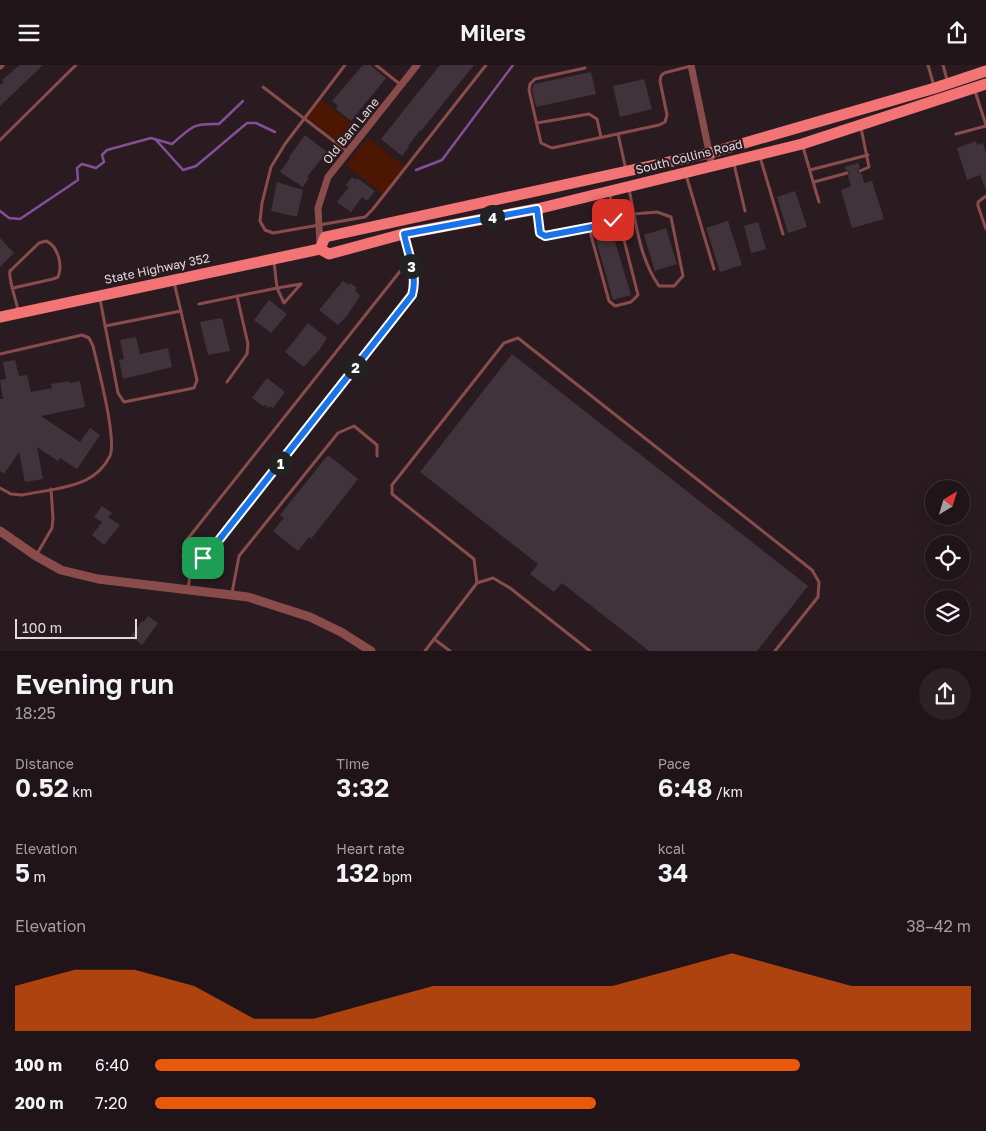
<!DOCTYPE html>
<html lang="en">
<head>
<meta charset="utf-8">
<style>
  :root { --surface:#201418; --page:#2d2125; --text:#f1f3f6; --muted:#a29ea2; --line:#3d3337; --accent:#ea580c }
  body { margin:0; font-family:"Golos Text",sans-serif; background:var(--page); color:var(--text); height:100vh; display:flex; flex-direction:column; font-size:19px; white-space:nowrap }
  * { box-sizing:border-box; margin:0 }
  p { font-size:16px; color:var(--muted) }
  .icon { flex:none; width:28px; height:28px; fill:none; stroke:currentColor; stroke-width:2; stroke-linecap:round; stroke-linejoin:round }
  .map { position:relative; height:586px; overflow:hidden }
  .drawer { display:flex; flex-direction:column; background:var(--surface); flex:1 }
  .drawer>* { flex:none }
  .needle { width:32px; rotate:38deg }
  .controls { position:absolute; left:925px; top:415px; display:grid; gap:10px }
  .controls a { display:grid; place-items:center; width:45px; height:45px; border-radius:50%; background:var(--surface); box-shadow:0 5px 20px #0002,0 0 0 1px var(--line); font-size:25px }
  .scale { position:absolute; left:15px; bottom:12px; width:122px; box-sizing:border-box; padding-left:5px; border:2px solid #e4d9dc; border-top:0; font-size:14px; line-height:18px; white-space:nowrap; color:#e4d9dc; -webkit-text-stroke:4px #2a1b20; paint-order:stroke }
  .pin { position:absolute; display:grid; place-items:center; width:42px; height:42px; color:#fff; margin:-21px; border-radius:10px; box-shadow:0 2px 8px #0006 }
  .km { position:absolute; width:25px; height:25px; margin:-12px; border-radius:50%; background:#222; color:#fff; font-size:14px; line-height:25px; text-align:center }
  .round { display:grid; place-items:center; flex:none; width:52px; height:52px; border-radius:26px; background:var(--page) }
  .head { display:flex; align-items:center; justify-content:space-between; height:85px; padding:0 15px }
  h1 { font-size:28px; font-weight:600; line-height:38px }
  .metrics { display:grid; grid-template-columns:repeat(3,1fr); gap:8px; height:85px; padding:5px 15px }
  .metrics div { display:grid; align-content:center }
  .metrics b { font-size:25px; font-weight:600 }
  .metrics small { font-size:14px; font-weight:400 }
  .metrics p { font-size:14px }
  .chart { height:140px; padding:10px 15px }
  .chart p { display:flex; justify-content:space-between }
  .chart svg { width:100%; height:90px; margin-top:5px; fill:var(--accent); opacity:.7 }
  ul { padding:0 15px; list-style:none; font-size:16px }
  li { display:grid; grid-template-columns:80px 60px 1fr; align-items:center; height:38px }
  li i { height:12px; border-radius:6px; background:var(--accent) }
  header { display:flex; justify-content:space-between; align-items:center; height:65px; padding:0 15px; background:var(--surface); font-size:22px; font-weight:600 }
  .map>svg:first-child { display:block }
</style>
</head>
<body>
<header><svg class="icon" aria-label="menu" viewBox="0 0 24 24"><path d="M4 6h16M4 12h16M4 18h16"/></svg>Milers<svg class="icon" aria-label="share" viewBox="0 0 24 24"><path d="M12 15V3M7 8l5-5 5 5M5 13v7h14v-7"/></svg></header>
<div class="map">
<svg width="986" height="586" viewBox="0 0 986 586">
  <rect width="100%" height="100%" fill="#2a1b20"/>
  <g fill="#4c1600">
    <polygon points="321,35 358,63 344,81 307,52"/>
    <polygon points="368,73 405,102 383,129 346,100"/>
  </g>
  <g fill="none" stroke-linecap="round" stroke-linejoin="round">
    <g stroke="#844f98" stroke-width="2.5">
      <polyline points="156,75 183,105 196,101 247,58 256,58 275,67"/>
      <polyline points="416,105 442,95 513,0"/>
      <path d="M0 146 9 153 20 154 78 115 77 103 82 99 96 103 104 97 102 90 107 85 151 73 172 79C192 62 192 58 219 59L243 36"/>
    </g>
  </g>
  <g fill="#41333c">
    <polygon points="20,0 43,0 0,41 0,20 4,17 2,15"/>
    <polygon points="363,0 370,0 386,13 351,56 336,44 338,41 332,36"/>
    <polygon points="440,0 474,0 421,66 420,65 408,81 409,82 402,91 381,74"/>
    <polygon points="591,7 596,29 536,42 532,25 534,19"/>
    <polygon points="644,14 652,44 620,52 613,21"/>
    <polygon points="305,70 327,87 307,112 309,113 303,122 280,107 290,93 289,92"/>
    <polygon points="976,76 977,80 983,78 986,89 986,125 980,110 967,115 957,83"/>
    <polygon points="858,98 860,102 857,107 862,109 864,118 872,116 884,154 852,163 841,125 851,121 848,111 850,107 846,105 845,102"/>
    <polygon points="352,112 356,115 357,113 375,126 367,136 362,132 351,147 337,137 349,122 346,120"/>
    <polygon points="277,117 303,125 297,152 271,146"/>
    <polygon points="795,126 807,162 788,168 777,132"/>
    <polygon points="728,156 742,200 720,207 706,163"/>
    <polygon points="758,157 766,184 751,188 744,161"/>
    <polygon points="611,163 631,230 613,235 596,175 600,174 598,166"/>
    <polygon points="666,163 677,199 655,206 644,170"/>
    <polygon points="0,173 14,188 0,202"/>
    <polygon points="343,216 348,220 350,218 357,223 355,225 360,231 346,252 338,260 319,245"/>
    <polygon points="269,235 287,249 271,268 254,255"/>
    <polygon points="222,253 230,286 208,290 200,257"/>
    <polygon points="308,258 327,273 320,284 304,302 285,287"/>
    <polygon points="136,272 140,289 168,283 172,302 123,314 119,295 124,294 120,275"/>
    <polygon points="512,289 808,521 757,586 649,586 562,518 554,527 530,509 538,499 420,407"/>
    <polygon points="15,295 19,311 27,310 31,327 52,323 51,319 69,316 69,318 80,316 85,342 41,351 80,377 90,363 100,370 77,404 60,393 58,396 37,382 43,414 25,417 19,387 4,409 0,406 0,334 3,334 0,315 6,314 3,297"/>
    <polygon points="267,313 285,327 273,343 270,341 269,343 265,340 263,341 252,333"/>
    <polygon points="328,390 358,414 311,474 309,472 298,486 273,466 284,453 280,450"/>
    <polygon points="102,441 112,448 108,452 120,460 104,480 92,470 102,457 94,452"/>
    <polygon points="148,551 158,558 142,580 131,571 142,556 144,557"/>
  </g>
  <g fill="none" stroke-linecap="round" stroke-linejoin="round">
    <g stroke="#894c4b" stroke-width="3">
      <polyline points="345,0 285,79 271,102 262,138 260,156 265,165 273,168 365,152 373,144 486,0"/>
      <polyline points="376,0 401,20"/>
      <polyline points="928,0 934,21"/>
      <polyline points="943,0 947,15"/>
      <polyline points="585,3 535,14 530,19 529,25 541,78 552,83 659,60 665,57 667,50 660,16 661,11 664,8 691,1"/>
      <polyline points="263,22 348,87"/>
      <polyline points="975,26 986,60"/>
      <polyline points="537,58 589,49 597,54 601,72"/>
      <polyline points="618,69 626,105"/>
      <polyline points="956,69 986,61"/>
      <polyline points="0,75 76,0"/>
      <polyline points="803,82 819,137"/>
      <polyline points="760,92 783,169"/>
      <polyline points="734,99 745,146"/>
      <polyline points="810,105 868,90"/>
      <polyline points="860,106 869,102 861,63"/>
      <polyline points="686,110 714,204"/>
      <polyline points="814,117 847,108"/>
      <path d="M629 124C636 158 639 192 659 221H674L683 211 671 152 657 147 634 149"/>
      <polyline points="986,131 978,137 978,141 986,164"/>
      <polyline points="537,147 540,168 545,171 608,159 613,155 610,129"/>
      <polyline points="589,163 609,236 615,241 631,237 638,230 622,167 613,155"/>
      <polygon points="301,219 284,238 277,223"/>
      <path d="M13 223 53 214 58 212C63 200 58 181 46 176L39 178 10 206C8 213 16 235 18 245"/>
      <polyline points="100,234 118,328 124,337 194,323 197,315 174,217"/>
      <polyline points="199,239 277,223 274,197"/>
      <polyline points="105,261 181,246"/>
      <path d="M0 289 82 270 89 273 93 281C98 303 117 373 110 391 105 401 96 410 86 415 67 424 42 426 22 430L11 429 0 423"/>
      <polyline points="227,317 247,289 248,279 237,231"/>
      <polyline points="37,489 52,463 53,453 51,424"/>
      <polyline points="191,502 183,491 186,476 409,195"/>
      <polyline points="477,518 493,513 510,523 590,586"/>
      <path d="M188 524 191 502 208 489 413 230C418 212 408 190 404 172"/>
      <polyline points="232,528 239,491 338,368 354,361 377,380 377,391"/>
      <polyline points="434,574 450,586"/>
      <polyline points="425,586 477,518 474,494 392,429 392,420 504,278 518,273 812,505 819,517 818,532 775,586"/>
    </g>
    <g stroke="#894c4b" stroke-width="7">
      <polyline points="691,0 712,101"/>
      <polyline points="0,1 1,0"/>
      <polyline points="320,179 318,143 328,112 417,0"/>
    </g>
    <polyline stroke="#894c4b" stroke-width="9" points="0,466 36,491 61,505 98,514 248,532 310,552 341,567 371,586"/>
    <g stroke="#f27475" stroke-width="11">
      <polyline points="320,184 325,172 710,88 935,23 986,6"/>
      <polyline points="0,252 320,184 329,189 403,169 537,144 802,79 986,19"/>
    </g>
  </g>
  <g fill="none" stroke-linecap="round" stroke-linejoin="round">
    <g stroke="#fff" stroke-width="10">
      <path id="route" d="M203 493 208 489 412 230C418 211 408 188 404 169L537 144 540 168 545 171 608 159 613 155"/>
    </g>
    <use href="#route" stroke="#1a73e8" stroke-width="6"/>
  </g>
  <g text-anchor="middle" stroke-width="4.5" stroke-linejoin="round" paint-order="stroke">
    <g font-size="12" fill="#e4d9dc" stroke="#2a1b20">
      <text transform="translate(351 66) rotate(-51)" y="4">Old Barn Lane</text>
      <text transform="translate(689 92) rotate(-14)" y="4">South Collins Road</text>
      <text transform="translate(157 204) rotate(-12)" y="4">State Highway 352</text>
    </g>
  </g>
</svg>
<div class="controls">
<a><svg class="needle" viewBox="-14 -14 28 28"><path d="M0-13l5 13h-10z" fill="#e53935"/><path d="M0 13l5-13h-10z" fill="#a29ea2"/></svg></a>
<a><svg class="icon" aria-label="locate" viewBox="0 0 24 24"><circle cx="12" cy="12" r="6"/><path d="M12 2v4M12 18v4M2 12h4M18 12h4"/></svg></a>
<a><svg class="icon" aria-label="layers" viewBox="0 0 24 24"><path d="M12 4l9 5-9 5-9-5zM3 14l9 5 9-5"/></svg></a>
</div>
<div class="scale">100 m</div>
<div class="pin" style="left:203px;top:493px;background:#1e9e55"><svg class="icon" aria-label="arrive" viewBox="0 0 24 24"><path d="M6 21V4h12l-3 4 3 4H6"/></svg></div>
<div class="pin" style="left:613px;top:155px;background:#d93025"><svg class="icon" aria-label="check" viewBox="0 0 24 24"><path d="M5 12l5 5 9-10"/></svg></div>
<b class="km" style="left:280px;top:398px">1</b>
<b class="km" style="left:355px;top:302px">2</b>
<b class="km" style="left:411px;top:201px">3</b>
<b class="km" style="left:492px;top:152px">4</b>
</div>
<section class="drawer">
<div class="head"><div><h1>Evening run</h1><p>18:25</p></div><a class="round"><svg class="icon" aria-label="share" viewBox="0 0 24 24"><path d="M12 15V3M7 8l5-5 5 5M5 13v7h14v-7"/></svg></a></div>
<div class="metrics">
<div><p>Distance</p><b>0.52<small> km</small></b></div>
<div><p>Time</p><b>3:32</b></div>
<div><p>Pace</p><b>6:48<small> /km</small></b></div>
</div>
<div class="metrics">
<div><p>Elevation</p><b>5<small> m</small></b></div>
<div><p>Heart rate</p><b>132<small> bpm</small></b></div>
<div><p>kcal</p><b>34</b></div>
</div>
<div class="chart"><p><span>Elevation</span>38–42 m</p>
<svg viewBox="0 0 160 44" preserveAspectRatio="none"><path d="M0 44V22L10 14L20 14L30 22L40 38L50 38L60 30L70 22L80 22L90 22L100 22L110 14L120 6L130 14L140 22L150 22L160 22V44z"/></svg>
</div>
<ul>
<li><b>100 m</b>6:40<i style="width:79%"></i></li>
<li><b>200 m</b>7:20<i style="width:54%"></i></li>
</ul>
</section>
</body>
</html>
